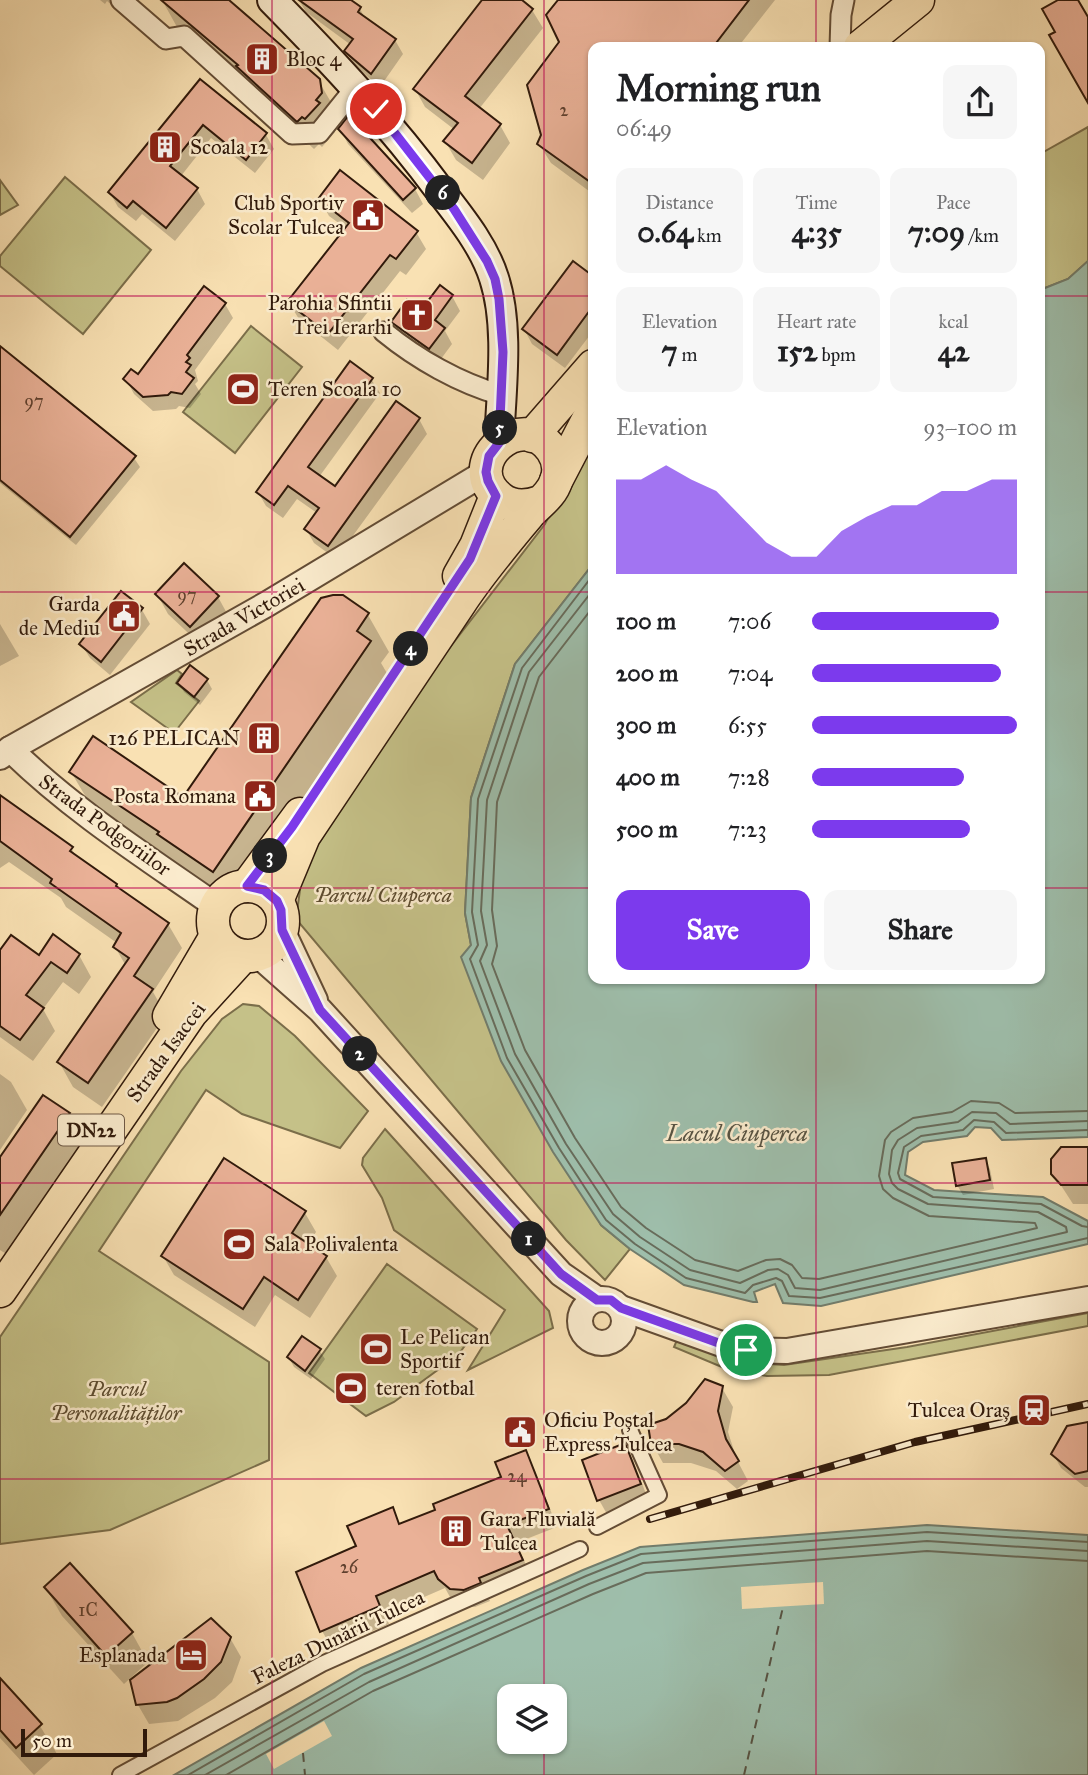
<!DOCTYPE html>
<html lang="en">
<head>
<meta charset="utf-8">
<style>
  :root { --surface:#fff; --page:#f6f6f6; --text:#202124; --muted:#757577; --accent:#7c3aed }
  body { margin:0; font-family:"IM FELL Great Primer",serif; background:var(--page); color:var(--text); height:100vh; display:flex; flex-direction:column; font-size:26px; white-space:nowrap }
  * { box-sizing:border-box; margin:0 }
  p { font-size:23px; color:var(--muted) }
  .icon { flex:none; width:38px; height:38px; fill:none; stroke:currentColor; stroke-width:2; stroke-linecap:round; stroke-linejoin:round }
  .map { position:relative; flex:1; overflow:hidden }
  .details { position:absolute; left:588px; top:42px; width:457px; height:942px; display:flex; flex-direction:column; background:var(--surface); border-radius:14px; box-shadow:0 2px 5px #0004 }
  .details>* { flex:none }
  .tools { position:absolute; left:497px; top:1684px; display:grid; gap:14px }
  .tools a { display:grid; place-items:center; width:70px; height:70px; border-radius:14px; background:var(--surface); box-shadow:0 2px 5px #0004; font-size:35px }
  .scale { position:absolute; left:21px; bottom:18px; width:126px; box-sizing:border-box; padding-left:7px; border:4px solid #311a0b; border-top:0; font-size:19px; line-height:24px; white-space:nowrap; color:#311a0b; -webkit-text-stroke:5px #fbecce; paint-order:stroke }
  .pin { position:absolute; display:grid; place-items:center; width:60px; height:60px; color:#fff; margin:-30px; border:4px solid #fff; border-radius:50%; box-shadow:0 2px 7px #0007 }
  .km { position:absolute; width:35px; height:35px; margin:-18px; border-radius:50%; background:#222; color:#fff; font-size:19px; line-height:35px; text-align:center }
  .round { display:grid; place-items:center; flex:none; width:74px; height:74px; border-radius:14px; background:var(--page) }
  .overview { display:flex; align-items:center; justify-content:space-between; height:119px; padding:0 28px }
  h1 { font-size:38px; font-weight:700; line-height:52px }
  .stats { display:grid; grid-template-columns:repeat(3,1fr); gap:10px; height:119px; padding:7px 28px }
  .stats div { display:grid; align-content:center; border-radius:14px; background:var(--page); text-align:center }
  .stats b { font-size:30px; font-weight:700 }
  .stats small { font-size:19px; font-weight:400 }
  .stats p { font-size:19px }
  .chart { height:196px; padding:14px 28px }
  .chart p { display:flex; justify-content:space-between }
  .chart svg { width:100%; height:126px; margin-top:7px; fill:var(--accent); opacity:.7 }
  .action { display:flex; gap:14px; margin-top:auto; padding:14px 28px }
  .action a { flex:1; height:80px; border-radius:14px; background:var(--accent); color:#fff; font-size:28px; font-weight:700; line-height:80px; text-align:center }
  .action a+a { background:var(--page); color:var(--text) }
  ul { padding:0 28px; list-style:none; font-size:23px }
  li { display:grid; grid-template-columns:112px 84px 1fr; align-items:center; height:52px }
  li i { height:18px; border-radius:9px; background:var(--accent) }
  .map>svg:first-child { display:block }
</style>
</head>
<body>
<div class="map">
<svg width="1088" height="1775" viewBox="0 0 1088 1775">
  <rect width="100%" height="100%" fill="#f9e1b3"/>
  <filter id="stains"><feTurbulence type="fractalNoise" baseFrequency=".00286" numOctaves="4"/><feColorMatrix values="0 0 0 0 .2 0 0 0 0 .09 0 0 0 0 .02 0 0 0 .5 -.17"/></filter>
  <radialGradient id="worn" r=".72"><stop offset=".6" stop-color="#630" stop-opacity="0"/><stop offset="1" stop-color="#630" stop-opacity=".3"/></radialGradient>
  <g fill="#c5c188" stroke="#7b6e4a" stroke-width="2">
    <polygon points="1088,127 1088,261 1068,279 1040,290 1040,154"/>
    <polygon points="65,177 151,250 83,334 0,266 0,256"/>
    <polygon points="0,180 18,205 0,215"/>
    <polygon points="251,326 302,367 235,453 183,412"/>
    <polygon points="593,436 593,564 515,664 471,798 465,913 471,945 601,1225 630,1249 605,1280 566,1240 296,919 303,868 414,694 545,524 576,462"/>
    <polygon points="177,670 182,674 176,683 199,701 174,733 131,702"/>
    <polygon points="243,1004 259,1006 295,1036 368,1111 340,1148 242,1114 206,1090 99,1251 269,1362 269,1460 110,1530 0,1544 0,1337 181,1071 222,1019"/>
    <polygon points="385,1129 549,1311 553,1328 468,1370 505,1310 394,1230 382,1198 362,1165 363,1158"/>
    <polygon points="387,1264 477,1329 450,1366 446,1364 394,1402 366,1416 309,1373"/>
    <polygon points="1088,1313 1088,1326 829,1375 767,1376 729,1370 674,1347 677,1340 740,1362 784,1365 907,1347"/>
  </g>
  <g fill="#9ebeab" stroke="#727c6b" stroke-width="2" fill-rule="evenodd">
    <polygon points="1088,261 1088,1137 1002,1140 991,1128 975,1127 967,1136 923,1142 908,1152 905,1175 934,1190 1043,1197 1088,1221 1088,1244 821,1306 783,1303 775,1284 754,1292 757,1302 753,1302 684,1285 630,1249 601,1225 553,1152 501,1061 461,957 471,945 465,913 471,798 515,664 593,564 593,978 1040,978 1040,290 1068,279"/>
    <path d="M927 1525 1088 1535V1775H174L361 1668 583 1570 640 1547ZM509 1696H555V1741H509Z"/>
  </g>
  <g fill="#f9e1b3">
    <polygon points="823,1582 824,1604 742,1609 741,1587"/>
    <polygon points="324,1721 332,1736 274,1769 266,1754"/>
  </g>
  <g fill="#0003">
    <polygon points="100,0 121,0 115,8 107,1 105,4"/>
    <polygon points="162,0 228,0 318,80 335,109 332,128 335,132 322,147 319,144 314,149 252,91 177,27"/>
    <polygon points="299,0 348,0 360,9 366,20 395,40 403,54 380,87 355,66 346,51 351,45 306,12"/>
    <polygon points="484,0 519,0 532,10 543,28 479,109 500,125 510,143 483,180 456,160 445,141 455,130 425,107 415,89"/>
    <polygon points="560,0 775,0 738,47 593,47 593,194 551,163 539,144 561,42"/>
    <polygon points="200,81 266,135 274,149 255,173 211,138 181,176 197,189 205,204 175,241 142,214 136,221 118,207 110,193"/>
    <polygon points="340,129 415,189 423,204 412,213 348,144"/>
    <polygon points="320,199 416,232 426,249 406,275 400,271 338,350 299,319 289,303 347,229 329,216"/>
    <polygon points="573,263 593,278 593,331 565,368 532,344 524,329"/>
    <polygon points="452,296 460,311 445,331 452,344 438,363 401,336 393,322 421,313"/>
    <polygon points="225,304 233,318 195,370 198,381 195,384 201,394 190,408 179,406 176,409 153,411 134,394 126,379 139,376"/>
    <polygon points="0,348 134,458 140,467 76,545 0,483"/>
    <polygon points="371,379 380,393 319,477 335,489 419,419 427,434 336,559 314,543 306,529 317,513 297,499 283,518 266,506 258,492"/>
    <polygon points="184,565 218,597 229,617 202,646 168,614 157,594"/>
    <polygon points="142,610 150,624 110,675 90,658 81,644"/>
    <polygon points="368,615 389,652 381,663 391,680 234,908 93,809 71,772 184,799"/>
    <polygon points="0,624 19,656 0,666"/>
    <polygon points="207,680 212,689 200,705 184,692 179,683"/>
    <polygon points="0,798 71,848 78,859 168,924 182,948 153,992 166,1015 102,1107 73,1087 59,1062 126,966 115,947 117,943 66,907 61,898 9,862 0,868"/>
    <polygon points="54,937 79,955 91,977 79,994 63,982 43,1009 55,1031 33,1061 0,1037 0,953 39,957"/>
    <polygon points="0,1074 11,1082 27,1110 0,1150"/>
    <polygon points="69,1114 85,1143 8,1255 0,1250 0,1160"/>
    <polygon points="1088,1149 1088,1204 1073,1204 1053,1173"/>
    <polygon points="985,1160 990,1169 994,1189 963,1195 957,1185"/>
    <polygon points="305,1213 316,1232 307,1245 326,1257 337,1276 310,1318 275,1295 255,1327 174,1275 163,1256"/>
    <polygon points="319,1350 325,1359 311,1379 294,1367 289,1358"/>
    <polygon points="722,1388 733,1407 728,1432 737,1460 748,1481 737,1489 716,1471 691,1463 663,1463 652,1443 666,1420"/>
    <polygon points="1088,1424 1088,1487 1085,1487 1061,1468 1053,1454"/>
    <polygon points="625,1445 633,1460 648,1499 607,1514 599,1500"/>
    <polygon points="525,1452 535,1470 557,1527 516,1543 532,1578 488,1597 490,1601 475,1607 461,1606 450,1597 445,1588 385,1614 389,1624 332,1648 322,1631 358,1547 392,1509 401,1526 437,1511 503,1478"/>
    <polygon points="46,1588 132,1633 148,1662 124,1684 62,1616"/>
    <polygon points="230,1638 241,1657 232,1682 215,1698 178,1721 149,1724 138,1705"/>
    <polygon points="0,1681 40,1726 57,1754 34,1775 0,1738"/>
  </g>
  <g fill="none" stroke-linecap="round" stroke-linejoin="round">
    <g stroke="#686c5b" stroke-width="2">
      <polyline points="593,575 522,668 478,799 472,912 478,945 470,959 507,1058 559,1148 606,1220 635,1244 686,1278 745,1293 753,1285 776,1278 782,1281 789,1296 820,1298 1088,1238"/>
      <polyline points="593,590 529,672 487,800 481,911 487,945 480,961 515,1054 566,1144 613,1214 640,1237 690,1270 740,1283 768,1270 778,1269 788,1275 795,1288 820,1290 1067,1232 1066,1227 1038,1212 928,1204 898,1189 892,1183 889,1174 892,1150 898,1140 917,1128 958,1122 972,1112 996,1113 1010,1124 1088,1121"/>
      <polyline points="593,607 539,677 497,802 492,910 497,946 492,964 525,1050 575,1138 621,1207 646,1228 695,1260 738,1271 766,1260 780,1259 792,1265 802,1278 819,1279 1037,1228 1035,1223 929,1216 893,1198 883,1189 879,1176 885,1140 891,1132 913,1118 952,1112 971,1101 999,1103 1015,1113 1088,1111"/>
      <polyline points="1088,1130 1006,1133 994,1122 974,1120 963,1130 921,1136 904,1147 898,1173 900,1179 933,1197 1041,1204 1082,1226 1088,1227"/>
      <polyline points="188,1775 364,1674 586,1576 641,1554 927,1532 1088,1542"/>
      <polyline points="205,1775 369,1682 589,1584 643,1563 927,1541 1088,1551"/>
      <polyline points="226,1775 373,1691 593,1594 646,1573 927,1551 1088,1561"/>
    </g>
    <g stroke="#575343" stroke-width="2" stroke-dasharray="9 7" stroke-linecap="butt">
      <polyline points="303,1753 305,1775"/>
      <polyline points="744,1775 783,1607"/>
    </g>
  </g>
  <g fill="#eab197" stroke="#311a0b" stroke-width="2">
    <polygon points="161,0 229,0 320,79 322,93 316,100 320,103 305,119 302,117 297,122 236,66 238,65"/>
    <polygon points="299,0 351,0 361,7 358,12 396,39 371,74 344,51 353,39"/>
    <polygon points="482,0 522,0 533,9 465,96 501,124 472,163 443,141 458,123 413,89"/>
    <polygon points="558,0 749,0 713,47 593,47 593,184 537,144 541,135 527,85 559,42 546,15"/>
    <polygon points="1058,0 1078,0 1088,17 1088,103 1049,35 1055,32 1042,9"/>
    <polygon points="200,79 267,133 246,160 203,125 170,166 198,188 166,228 133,201 127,208 108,192"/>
    <polygon points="349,115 416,188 403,200 338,129"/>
    <polygon points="340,170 418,231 396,259 390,255 328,334 287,302 349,223 318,199"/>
    <polygon points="573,261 593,276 593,306 557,355 522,329"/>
    <polygon points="440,285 453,295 435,320 445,328 429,349 391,322 407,300 421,310"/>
    <polygon points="204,286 226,303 187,355 190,358 186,362 191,365 186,372 194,378 182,394 171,392 168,395 143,397 123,379 131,369 138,374"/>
    <polygon points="0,346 136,456 70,537 0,480"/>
    <polygon points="350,361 373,378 308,467 335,486 396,401 420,418 328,546 304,529 319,508 288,486 274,505 256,492"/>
    <polygon points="184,563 219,596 190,627 155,594"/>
    <polygon points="121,591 143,608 101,662 79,644"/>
    <polygon points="333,595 343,595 369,613 357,631 371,641 213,872 157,834 159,832 69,772 93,736 183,797 321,598"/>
    <polygon points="190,665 208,679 194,697 177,683"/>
    <polygon points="0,795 73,847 70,851 117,884 116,886 169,923 134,976 153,989 88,1083 57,1062 129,958 113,947 121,933 50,883 52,879 0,841"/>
    <polygon points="53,934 80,954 67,973 51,962 26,995 44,1008 20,1040 0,1026 0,950 11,935 39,955"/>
    <polygon points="43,1095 70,1113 0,1215 0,1157"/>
    <polygon points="1061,1147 1088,1147 1088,1185 1061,1185 1051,1174 1051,1159"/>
    <polygon points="224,1158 306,1211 292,1233 327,1256 298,1300 264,1277 243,1309 161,1256"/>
    <polygon points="986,1158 990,1180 956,1186 952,1163"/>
    <polygon points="302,1336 321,1349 305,1371 287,1357"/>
    <polygon points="705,1379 723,1386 718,1411 726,1439 739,1461 725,1471 703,1452 679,1444 651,1444 648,1425 666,1419 686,1403"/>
    <polygon points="1088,1422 1088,1471 1075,1474 1051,1454 1067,1426"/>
    <polygon points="625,1443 641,1484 597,1501 582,1460"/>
    <polygon points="526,1450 549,1509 507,1525 523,1560 479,1578 481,1583 464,1590 450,1589 438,1579 434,1571 376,1596 380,1606 320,1632 296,1572 356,1546 347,1526 393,1507 399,1524 435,1510 433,1504 501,1477 495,1462"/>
    <polygon points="70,1563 133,1632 106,1656 44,1587"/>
    <polygon points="211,1618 231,1637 221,1662 204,1679 177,1698 167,1702 136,1705 130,1680"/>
    <polygon points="0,1678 42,1724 16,1748 0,1730"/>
  </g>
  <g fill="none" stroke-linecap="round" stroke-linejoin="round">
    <g stroke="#634c35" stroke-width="18">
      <g id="pedestrian">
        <polyline points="597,1527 659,1495 630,1430"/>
        <polyline points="120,1775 322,1664 580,1549"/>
      </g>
    </g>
    <g stroke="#634c35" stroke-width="23">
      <g id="minor">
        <polyline points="121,0 166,39 184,36 292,134 319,133 356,87"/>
        <polyline points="840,47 841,15 844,0"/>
        <path d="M384 332C417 359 459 383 501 395"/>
      </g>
    </g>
    <g stroke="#634c35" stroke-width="28">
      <g id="tertiary">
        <path d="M10 749C72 810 146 857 216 906"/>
        <polyline points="0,757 10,749 267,604 486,472"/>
        <polyline points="282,930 315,1000"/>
        <polyline points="258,955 320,1010 561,1274 597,1299"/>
        <circle cx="602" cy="1321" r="22"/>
        <polyline points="621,1308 727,1346 746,1350 787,1351 1088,1299"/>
      </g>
    </g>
    <g stroke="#311a0b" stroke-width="32">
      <path id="secondary" d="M272 0C332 61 390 123 441 192 461 218 484 246 494 278 510 327 501 392 499 443"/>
    </g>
    <g stroke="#311a0b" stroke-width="35">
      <g id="primary">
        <polyline points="860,47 918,0"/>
        <polyline points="532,436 593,366"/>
        <polyline points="556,481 593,410"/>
        <polyline points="459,576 476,546 496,496"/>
        <polyline points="247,886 300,814"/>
        <circle cx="248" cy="921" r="35"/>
        <path d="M277 901 304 836 460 603C481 571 505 543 529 514 538 504 552 495 556 481 560 471 558 459 552 450 522 406 457 464 500 498 512 508 526 507 540 502"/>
        <polyline points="169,1016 216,936"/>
        <polyline points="0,1291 191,1013 243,956"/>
      </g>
    </g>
    <use href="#pedestrian" stroke="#fbecce" stroke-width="14"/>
    <use href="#minor" stroke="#fbecce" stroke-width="19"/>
    <use href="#tertiary" stroke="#fbecce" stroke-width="24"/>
    <use href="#secondary" stroke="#fbecce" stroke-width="28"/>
    <use href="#primary" stroke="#f9e1b3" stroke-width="32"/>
    <g stroke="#311a0b" stroke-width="8">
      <polyline id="rail" points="650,1519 915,1442 1088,1404"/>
    </g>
    <use href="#rail" stroke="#fbecce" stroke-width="5" stroke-dasharray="16" stroke-linecap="butt"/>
  </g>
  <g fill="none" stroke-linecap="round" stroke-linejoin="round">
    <g stroke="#fff" stroke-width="14">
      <polyline id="route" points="376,109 454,209 487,261 495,279 499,299 503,352 499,443 489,456 486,472 488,481 496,496 470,559 292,827 247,886 264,890 277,901 281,910 282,930 320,1010 561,1274 597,1300 611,1300 621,1308 727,1346 746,1350"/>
    </g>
    <use href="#route" stroke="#7c3aed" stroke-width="9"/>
  </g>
  <path fill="none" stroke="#c2185b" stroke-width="2" stroke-opacity="0.55" d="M272 0V1775M544 0V1696M816 0V47M0 296H593M1040 296H1088M0 592H593M1040 592H1088M0 888H593M1040 888H1088M816 978V1775M0 1183H1088M0 1479H1088M544 1741V1775"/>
  <defs>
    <g id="building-square" transform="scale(1.75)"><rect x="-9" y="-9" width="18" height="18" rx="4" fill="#8f2418" stroke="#fbecce"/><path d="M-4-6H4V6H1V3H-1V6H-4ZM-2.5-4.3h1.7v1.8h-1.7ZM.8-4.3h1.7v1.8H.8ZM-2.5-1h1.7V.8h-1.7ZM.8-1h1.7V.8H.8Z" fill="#fff"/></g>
    <g id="civic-square" transform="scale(1.75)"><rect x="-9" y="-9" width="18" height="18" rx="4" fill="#8f2418" stroke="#fbecce"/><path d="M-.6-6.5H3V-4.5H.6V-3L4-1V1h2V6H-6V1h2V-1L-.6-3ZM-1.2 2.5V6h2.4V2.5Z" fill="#fff"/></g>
    <g id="church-square" transform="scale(1.75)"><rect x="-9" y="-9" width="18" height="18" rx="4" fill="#8f2418" stroke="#fbecce"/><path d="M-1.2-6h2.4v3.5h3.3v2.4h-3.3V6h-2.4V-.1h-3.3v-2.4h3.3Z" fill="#fff"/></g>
    <g id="stadium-square" transform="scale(1.75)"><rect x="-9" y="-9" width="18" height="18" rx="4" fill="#8f2418" stroke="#fbecce"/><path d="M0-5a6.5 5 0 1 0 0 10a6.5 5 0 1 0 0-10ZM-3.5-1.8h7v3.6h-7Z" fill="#fff"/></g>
    <g id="station-square" transform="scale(1.75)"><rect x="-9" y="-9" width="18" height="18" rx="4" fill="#8f2418" stroke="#fbecce"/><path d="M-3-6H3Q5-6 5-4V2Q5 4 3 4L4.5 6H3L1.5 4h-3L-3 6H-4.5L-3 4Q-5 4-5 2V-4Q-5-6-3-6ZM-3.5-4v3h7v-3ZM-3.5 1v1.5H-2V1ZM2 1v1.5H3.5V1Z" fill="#fff"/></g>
    <g id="hotel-square" transform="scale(1.75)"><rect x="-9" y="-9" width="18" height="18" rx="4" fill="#8f2418" stroke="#fbecce"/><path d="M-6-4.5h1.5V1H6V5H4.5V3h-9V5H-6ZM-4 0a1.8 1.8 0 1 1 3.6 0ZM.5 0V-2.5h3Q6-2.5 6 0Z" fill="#fff"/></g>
  </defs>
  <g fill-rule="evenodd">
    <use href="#building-square" x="262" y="59"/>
    <use href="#building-square" x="165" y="147"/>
    <use href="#civic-square" x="368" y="215"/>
    <use href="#church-square" x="417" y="315"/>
    <use href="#stadium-square" x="243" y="389"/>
    <use href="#civic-square" x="124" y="616"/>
    <use href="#building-square" x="264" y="738"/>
    <use href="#civic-square" x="260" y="796"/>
    <use href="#stadium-square" x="239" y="1244"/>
    <use href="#stadium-square" x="376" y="1349"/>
    <use href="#stadium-square" x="351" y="1388"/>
    <use href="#station-square" x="1034" y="1410"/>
    <use href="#civic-square" x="520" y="1432"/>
    <use href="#building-square" x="456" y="1531"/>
    <use href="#hotel-square" x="191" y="1655"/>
  </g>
  <g text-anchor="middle" stroke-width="5" stroke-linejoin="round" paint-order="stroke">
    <g font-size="18" fill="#5f402e">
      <text x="564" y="116">2</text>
      <text x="34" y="407">97</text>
      <text x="187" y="601">97</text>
      <text x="517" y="1482">24</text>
      <text x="349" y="1573">26</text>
      <text x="88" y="1616">1C</text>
    </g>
    <rect fill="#fbecce" stroke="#6e5946" stroke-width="2" x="58" y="1114.5" width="66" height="31" rx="5"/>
    <g font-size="19" font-weight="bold" fill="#311a0b">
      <text x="91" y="1137">DN22</text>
    </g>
    <g font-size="21" fill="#311a0b" stroke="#fbecce" text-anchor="start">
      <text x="286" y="66">Bloc 4</text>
      <text x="190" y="154">Scoala 12</text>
      <text x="344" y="210" text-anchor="end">Club Sportiv<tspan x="344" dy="24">Scolar Tulcea</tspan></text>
      <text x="392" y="310" text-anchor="end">Parohia Sfintii<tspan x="392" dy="24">Trei Ierarhi</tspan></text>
      <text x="268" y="396">Teren Scoala 10</text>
      <text x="100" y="611" text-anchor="end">Garda<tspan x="100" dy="24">de Mediu</tspan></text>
      <text x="240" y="745" text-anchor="end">126 PELICAN</text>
      <text x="236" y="803" text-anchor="end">Posta Romana</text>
      <text x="264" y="1251">Sala Polivalenta</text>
      <text x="400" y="1344">Le Pelican<tspan x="400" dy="24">Sportif</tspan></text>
      <text x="376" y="1395">teren fotbal</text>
      <text x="1010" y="1417" text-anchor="end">Tulcea Oraș</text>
      <text x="544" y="1427">Oficiu Poștal<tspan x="544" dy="24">Express Tulcea</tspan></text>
      <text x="480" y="1526">Gara Fluvială<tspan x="480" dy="24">Tulcea</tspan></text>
      <text x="166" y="1662" text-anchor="end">Esplanada</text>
    </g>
    <g font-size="21" fill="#311a0b" stroke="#fbecce">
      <text transform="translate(244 617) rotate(-30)" y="7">Strada Victoriei</text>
      <text transform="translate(105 825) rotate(36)" y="7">Strada Podgoriilor</text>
      <text transform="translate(166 1052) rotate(-54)" y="7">Strada Isaccei</text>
      <text transform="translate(338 1637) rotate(-26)" y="7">Faleza Dunării Tulcea</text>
    </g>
    <g font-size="21" font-style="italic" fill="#5d4c30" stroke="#fbecce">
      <text x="383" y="902">Parcul Ciuperca</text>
      <text x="116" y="1396">Parcul<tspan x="116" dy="24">Personalităților</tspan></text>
    </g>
    <g font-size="23" font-style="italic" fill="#575343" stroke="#fbecce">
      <text x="737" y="1141">Lacul Ciuperca</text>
    </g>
  </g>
  <rect width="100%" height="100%" filter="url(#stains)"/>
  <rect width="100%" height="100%" fill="url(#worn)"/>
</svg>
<div class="tools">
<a><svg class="icon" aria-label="layers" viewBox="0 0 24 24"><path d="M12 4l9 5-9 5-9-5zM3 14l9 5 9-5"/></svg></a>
</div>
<div class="scale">50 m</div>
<div class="pin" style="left:746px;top:1350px;background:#1e9e55"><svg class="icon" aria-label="arrive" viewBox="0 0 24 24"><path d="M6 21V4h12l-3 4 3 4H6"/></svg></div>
<div class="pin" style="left:376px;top:109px;background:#d93025"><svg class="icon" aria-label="check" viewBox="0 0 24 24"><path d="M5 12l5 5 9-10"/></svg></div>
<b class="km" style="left:529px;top:1239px">1</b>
<b class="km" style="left:360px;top:1054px">2</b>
<b class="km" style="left:270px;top:856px">3</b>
<b class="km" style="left:411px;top:649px">4</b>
<b class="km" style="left:500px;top:428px">5</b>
<b class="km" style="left:443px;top:193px">6</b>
<section class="details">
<div class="overview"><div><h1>Morning run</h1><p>06:49</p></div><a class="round"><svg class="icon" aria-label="share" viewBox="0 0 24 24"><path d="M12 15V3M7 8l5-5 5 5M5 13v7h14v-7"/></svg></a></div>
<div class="stats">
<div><p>Distance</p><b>0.64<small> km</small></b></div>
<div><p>Time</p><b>4:35</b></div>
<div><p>Pace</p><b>7:09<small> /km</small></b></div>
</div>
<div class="stats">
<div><p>Elevation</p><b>7<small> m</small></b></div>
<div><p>Heart rate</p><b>152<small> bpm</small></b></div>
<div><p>kcal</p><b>42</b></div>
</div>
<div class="chart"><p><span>Elevation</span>93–100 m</p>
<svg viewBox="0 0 160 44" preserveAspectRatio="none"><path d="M0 44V11L10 11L20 6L30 11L40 15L50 24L60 33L70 38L80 38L90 29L100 24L110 20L120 20L130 15L140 15L150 11L160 11V44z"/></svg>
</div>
<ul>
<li><b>100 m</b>7:06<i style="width:91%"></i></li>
<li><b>200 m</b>7:04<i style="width:92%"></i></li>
<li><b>300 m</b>6:55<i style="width:100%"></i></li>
<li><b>400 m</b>7:28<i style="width:74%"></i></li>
<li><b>500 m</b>7:23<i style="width:77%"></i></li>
</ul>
<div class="action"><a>Save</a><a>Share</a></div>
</section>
</div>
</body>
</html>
